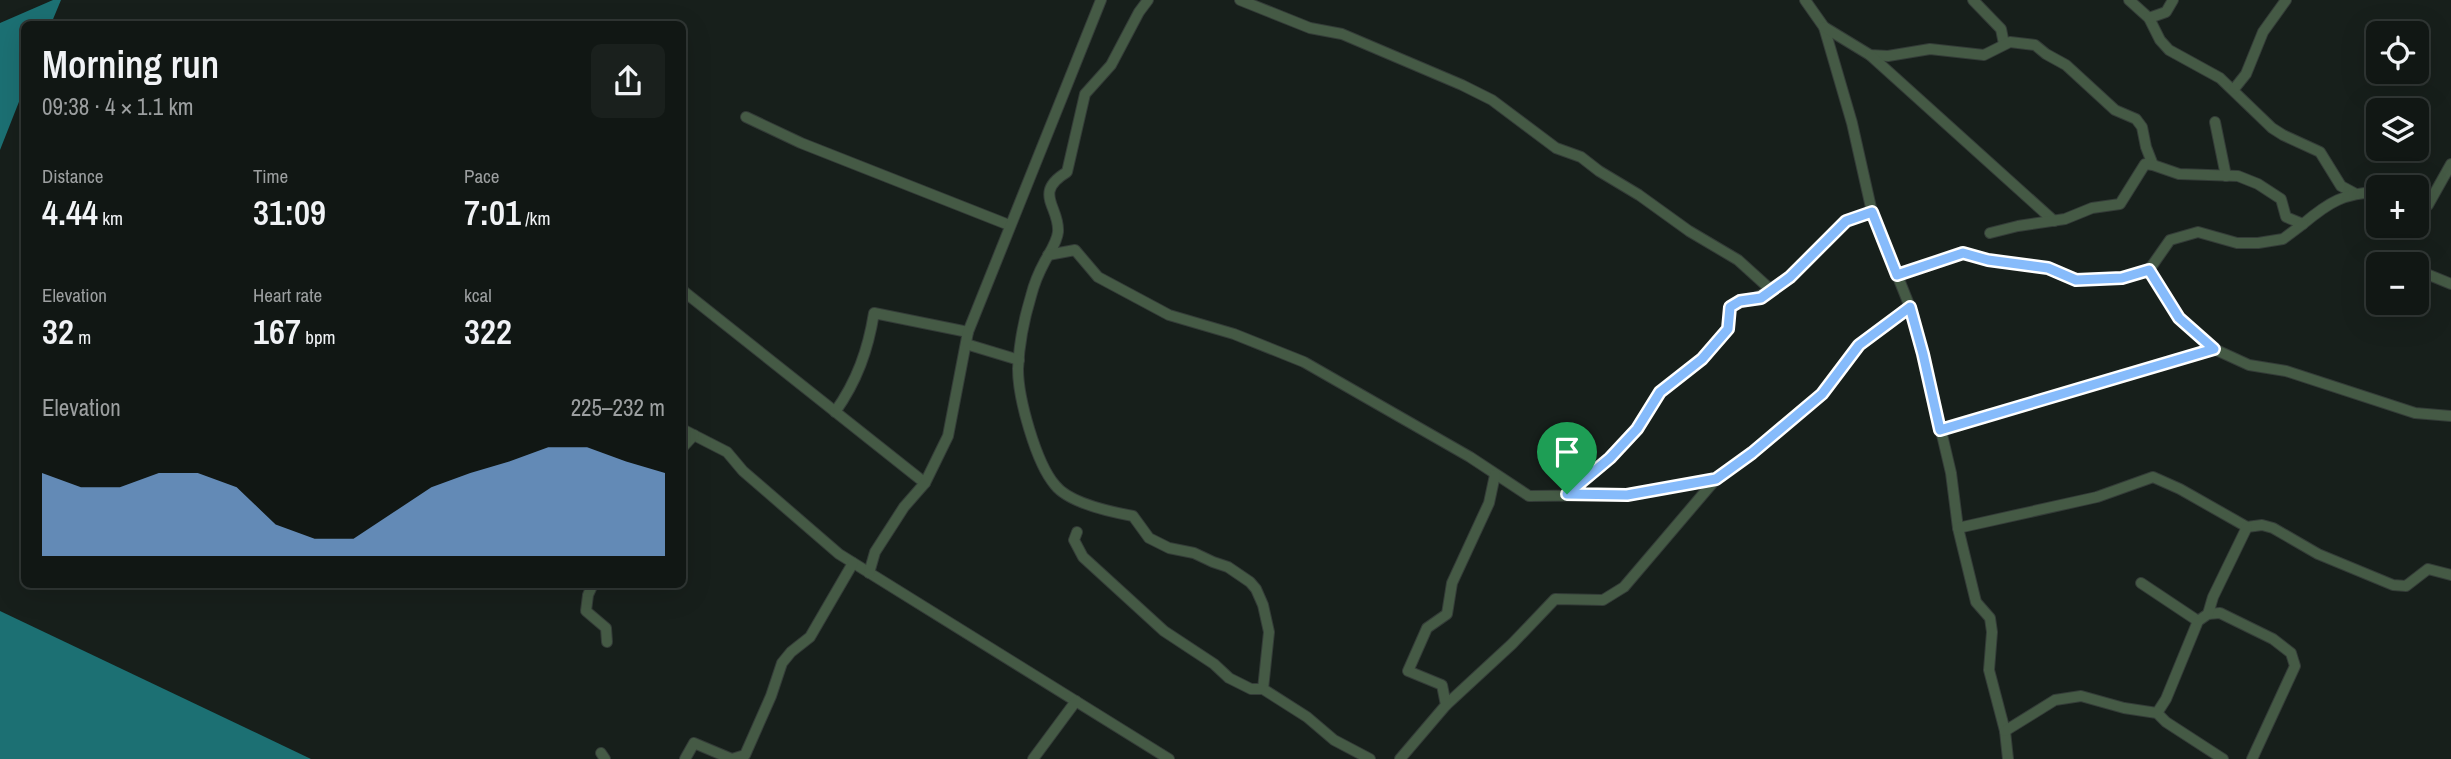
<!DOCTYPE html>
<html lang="en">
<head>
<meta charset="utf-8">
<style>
  :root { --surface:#111714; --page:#1a201d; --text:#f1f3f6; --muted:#9c9fa0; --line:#303634; --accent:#86bbfb }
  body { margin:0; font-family:"Archivo Narrow",sans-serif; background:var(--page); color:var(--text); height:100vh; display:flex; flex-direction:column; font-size:26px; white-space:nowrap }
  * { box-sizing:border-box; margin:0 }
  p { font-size:23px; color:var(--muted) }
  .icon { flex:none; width:38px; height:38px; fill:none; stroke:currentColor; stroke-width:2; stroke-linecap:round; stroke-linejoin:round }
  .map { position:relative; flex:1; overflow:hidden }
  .details { position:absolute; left:21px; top:21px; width:665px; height:567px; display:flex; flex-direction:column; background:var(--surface); border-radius:10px; box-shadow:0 7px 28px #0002,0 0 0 2px var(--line) }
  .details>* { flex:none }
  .controls { position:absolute; left:2366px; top:21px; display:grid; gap:14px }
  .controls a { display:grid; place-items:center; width:63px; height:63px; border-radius:10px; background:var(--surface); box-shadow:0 7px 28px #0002,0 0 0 2px var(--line); font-size:35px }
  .pin { position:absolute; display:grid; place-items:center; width:60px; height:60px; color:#fff; margin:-72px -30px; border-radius:50% 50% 50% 0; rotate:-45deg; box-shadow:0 0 7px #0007 }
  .pin .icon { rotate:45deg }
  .round { display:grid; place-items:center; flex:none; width:74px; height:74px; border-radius:10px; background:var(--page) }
  .overview { display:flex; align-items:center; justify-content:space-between; height:119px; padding:0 21px }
  h1 { font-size:38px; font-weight:600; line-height:52px }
  .stats { display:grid; grid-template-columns:repeat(3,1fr); gap:10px; height:119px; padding:7px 21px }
  .stats div { display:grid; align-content:center }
  .stats b { font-size:35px; font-weight:600 }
  .stats small { font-size:19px; font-weight:400 }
  .stats p { font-size:19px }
  .chart { height:196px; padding:14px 21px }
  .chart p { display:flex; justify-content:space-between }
  .chart svg { width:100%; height:126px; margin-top:7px; fill:var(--accent); opacity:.7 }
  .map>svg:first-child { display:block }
</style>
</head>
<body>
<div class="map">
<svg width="2451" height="759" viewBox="0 0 2451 759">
  <rect width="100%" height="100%" fill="#171f1b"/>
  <g fill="#1c7073">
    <polygon points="53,0 61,0 51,24 24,24 24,89 0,150 0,23"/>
    <polygon points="0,611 311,759 0,759"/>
  </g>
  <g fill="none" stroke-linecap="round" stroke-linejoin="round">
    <g stroke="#343c38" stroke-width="12">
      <g id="street">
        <path d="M1148 0 1139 12 1111 65 1085 94 1067 172C1032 193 1060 207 1058 232 1057 242 1050 252 1045 261 1039 272 1034 284 1031 296 1024 319 1019 345 1018 369 1018 398 1036 463 1055 485 1069 503 1111 512 1133 516L1149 538 1169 548 1194 553 1213 562 1228 567 1250 582 1256 589 1263 605 1269 632 1263 689"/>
        <polyline points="1240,0 1310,28 1342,34 1462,85 1492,100 1556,148 1581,157 1599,171 1639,195 1689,231 1738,260 1770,289 1790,277 1846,221 1872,212"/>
        <polyline points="1805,0 1824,27 1852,123 1872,212 1910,307 1923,354 1951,473 1958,528 1976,602 1990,618 1992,632 1989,670 2005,731 2008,759"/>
        <polyline points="1973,0 2001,29 2004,44"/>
        <polyline points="2129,0 2149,18 2160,40 2169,50 2220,78 2272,128 2283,135 2320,152 2341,186 2354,193"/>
        <polyline points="2149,18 2166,12 2173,0"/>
        <polyline points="1824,27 1870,55 1888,56 1930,49 1984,55 2010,42 2035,45 2046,54 2066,65 2115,110 2136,119 2142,127 2146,147 2153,165"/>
        <polyline points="1870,55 2054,221"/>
        <polyline points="2234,89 2246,74 2263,32 2286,0"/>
        <polyline points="746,117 801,143 1009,225"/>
        <polyline points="2215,122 2226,176"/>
        <polyline points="2417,203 2428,205 2451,164"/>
        <path d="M1990 233 2018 226 2065 219 2092 208 2120 204 2145 164 2153 165 2179 174 2238 176 2258 184 2281 199 2286 217 2303 224C2329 202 2344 193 2378 192"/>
        <polyline points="1048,255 1075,250 1098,277 1169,315 1234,334 1304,362 1470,457 1529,496 1627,495 1716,479 1752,453 1822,394 1859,345 1910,307"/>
        <polyline points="2149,270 2179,318 2214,349 2249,365 2286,371 2415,413 2451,416"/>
        <polyline points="2417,270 2451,284"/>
        <polyline points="1897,275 1963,253 1988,260 2048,268 2076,280 2122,278 2149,270 2170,240 2198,232 2237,243 2258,243 2283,239 2303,224"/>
        <polyline points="682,290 925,483"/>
        <polyline points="966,344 1019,360"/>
        <path d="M835 412C857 381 868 350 874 313L968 332"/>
        <polyline points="682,429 727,452 743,471 839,554 1169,759"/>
        <polyline points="1940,430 2214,349"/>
        <polyline points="682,448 694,435"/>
        <path d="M1567 494 1610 458 1637 429 1660 392 1702 359 1729 329 1730 307C1746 297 1755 302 1770 289"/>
        <polyline points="1958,528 2097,497 2153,477 2180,489 2247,527 2262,525 2273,528 2318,554 2393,585 2406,586 2428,569 2451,575"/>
        <polyline points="1077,532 1074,540 1083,557 1164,631 1214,664 1229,678 1251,689 1263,689 1307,717 1334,740 1370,759"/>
        <polyline points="869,573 875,552 904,507 925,483 948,436 968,332 1101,0"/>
        <polyline points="2141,583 2198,621"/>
        <polyline points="593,584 588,595 586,611 606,628 607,642"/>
        <polyline points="2208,614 2220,613 2273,639 2291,653 2295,666 2252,759"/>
        <polyline points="1446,705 1512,644 1555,599 1603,600 1624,587 1716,479"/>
        <polyline points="2157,713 2166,699 2198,621 2208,614 2213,597 2247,527"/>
        <polyline points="2005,731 2055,700 2081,696 2124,708 2157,713 2166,722 2223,759"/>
        <polyline points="601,753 605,759"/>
        <polyline points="685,759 694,743 732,759 745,755 771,696 782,663 791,652 810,637 853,563"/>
        <polyline points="1033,759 1076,701"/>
        <polyline points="1400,759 1446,705 1442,685 1408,671 1427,628 1447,614 1452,583 1489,503 1495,475"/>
      </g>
    </g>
    <use href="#street" stroke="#455a45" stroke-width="10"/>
  </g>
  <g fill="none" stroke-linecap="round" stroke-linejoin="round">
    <g stroke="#fff" stroke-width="14">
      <polygon id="route" points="1872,212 1897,275 1963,253 1988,260 2048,268 2076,280 2122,278 2149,270 2179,318 2214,349 1940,430 1923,354 1910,307 1859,345 1822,394 1752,453 1716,479 1627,495 1567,494 1610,458 1637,429 1660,392 1702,359 1728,329 1730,307 1740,301 1761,298 1790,277 1846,221"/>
    </g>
    <use href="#route" stroke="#86bbfb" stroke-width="9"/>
  </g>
</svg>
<div class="controls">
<a><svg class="icon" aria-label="locate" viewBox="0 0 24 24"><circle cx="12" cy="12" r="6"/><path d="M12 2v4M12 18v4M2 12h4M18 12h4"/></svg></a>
<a><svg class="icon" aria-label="layers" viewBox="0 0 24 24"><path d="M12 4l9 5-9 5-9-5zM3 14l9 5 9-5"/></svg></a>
<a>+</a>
<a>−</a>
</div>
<div class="pin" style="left:1567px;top:494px;background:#1e9e55"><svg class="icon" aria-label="arrive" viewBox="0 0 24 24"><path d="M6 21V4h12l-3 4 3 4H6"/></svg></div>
<section class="details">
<div class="overview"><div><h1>Morning run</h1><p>09:38 · 4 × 1.1 km</p></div><a class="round"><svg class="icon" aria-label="share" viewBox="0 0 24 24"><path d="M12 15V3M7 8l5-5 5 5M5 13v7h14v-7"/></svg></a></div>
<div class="stats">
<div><p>Distance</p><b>4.44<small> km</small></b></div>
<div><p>Time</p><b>31:09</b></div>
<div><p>Pace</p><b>7:01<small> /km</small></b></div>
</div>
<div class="stats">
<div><p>Elevation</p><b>32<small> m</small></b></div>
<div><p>Heart rate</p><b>167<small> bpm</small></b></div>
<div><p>kcal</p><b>322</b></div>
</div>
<div class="chart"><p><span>Elevation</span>225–232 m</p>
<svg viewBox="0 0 160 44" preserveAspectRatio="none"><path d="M0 44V15L10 20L20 20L30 15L40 15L50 20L60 33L70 38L80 38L90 29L100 20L110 15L120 11L130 6L140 6L150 11L160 15V44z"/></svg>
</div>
</section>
</div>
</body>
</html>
